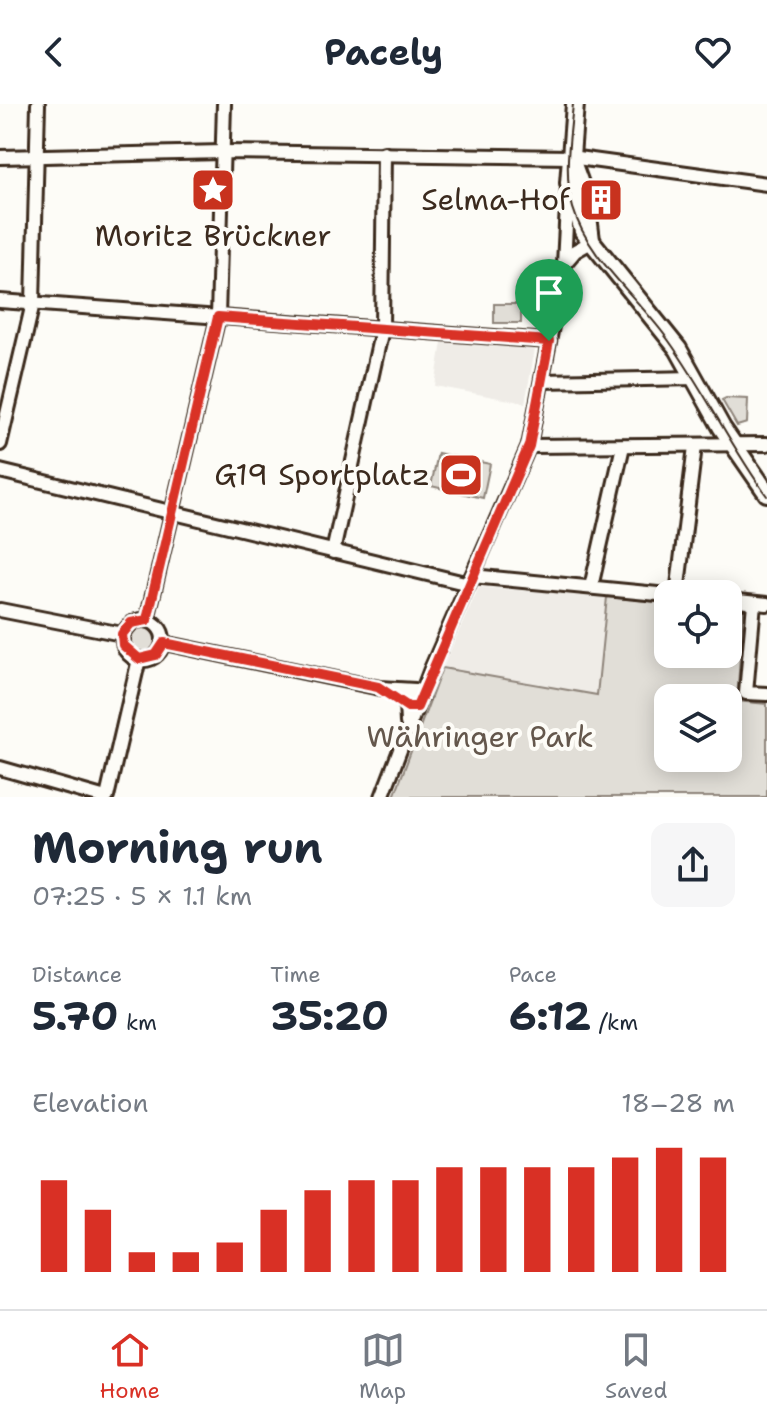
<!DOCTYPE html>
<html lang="en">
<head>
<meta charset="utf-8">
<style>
  :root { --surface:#fff; --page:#f6f6f7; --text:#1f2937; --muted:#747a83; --line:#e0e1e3; --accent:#d93025 }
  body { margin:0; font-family:"Shantell Sans",sans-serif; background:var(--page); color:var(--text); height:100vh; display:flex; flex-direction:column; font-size:30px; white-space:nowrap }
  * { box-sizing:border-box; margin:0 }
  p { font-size:26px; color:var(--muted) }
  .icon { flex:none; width:44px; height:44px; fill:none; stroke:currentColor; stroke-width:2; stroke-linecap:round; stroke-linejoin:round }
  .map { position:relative; height:693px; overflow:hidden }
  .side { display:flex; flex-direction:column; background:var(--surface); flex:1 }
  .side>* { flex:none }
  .buttons { position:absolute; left:654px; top:476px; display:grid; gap:16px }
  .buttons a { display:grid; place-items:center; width:88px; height:88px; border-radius:16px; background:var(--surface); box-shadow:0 4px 20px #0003; font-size:40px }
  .pin { position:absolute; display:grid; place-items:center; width:68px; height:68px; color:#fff; margin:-82px -34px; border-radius:50% 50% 50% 0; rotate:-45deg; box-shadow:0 0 8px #0007 }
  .pin .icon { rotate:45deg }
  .round { display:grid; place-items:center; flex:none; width:84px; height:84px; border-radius:16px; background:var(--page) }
  .headline { display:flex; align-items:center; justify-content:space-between; height:136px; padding:0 32px }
  h1 { font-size:44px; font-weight:700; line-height:60px }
  .figures { display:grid; grid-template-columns:repeat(3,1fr); gap:12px; height:136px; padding:8px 32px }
  .figures div { display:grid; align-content:center }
  .figures b { font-size:40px; font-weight:700 }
  .figures small { font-size:22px; font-weight:400 }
  .figures p { font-size:22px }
  .chart { height:224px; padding:16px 32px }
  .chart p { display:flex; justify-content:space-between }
  .chart svg { width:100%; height:144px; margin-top:8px; stroke:var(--accent); stroke-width:6 }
  header { display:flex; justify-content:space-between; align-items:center; height:104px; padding:0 32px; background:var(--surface); font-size:36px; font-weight:700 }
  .dock { display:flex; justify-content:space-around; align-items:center; height:112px; border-top:2px solid var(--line); background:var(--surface); font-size:22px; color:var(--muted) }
  .dock a { display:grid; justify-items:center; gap:4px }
  .dock .selected { color:var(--accent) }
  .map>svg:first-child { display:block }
</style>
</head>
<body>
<header><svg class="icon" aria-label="back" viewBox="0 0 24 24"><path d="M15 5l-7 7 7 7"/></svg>Pacely<svg class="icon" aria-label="heart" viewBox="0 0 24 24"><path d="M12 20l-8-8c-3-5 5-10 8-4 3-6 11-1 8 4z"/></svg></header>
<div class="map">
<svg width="767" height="693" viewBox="0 0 767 693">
  <rect width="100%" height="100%" fill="#fdfcf7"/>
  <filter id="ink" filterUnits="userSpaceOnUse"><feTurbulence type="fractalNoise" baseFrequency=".0125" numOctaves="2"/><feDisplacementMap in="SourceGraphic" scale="16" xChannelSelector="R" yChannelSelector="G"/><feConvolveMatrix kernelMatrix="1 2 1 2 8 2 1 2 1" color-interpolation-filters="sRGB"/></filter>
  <g filter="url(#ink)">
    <g fill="#efece7">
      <polygon points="442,238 535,245 525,299 435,282"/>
      <polygon points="479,483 607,493 597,591 442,564"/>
    </g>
    <g fill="#e1ded7" stroke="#8e847a" stroke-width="2" fill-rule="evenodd">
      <rect x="494" y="200" width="27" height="19"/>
      <polygon points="726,294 748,295 747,319 737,322 722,296"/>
      <polygon points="438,349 490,360 483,394 431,382"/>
      <path d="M607 493 668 499V550H728V505L743 507 737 597 767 600V693H394L442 564 597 591ZM668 594H728V654H668Z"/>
      <circle cx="143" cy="536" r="15"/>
    </g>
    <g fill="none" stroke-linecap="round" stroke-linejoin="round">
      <g stroke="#3b2a1e" stroke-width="18">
        <g id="minor">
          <polyline points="0,53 223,48 570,53 767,80"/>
          <polyline points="564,160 575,147 591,138"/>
          <polyline points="0,197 549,237"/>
          <polyline points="542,277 696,274"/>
          <polyline points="0,340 33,199 38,0"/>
          <polyline points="529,342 767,340"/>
          <polyline points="0,367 469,480"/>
          <polyline points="333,448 382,225 384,49"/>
          <polyline points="472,472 668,491"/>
          <polyline points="591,483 623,342"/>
          <polyline points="677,490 695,342"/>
          <polyline points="728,496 767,500"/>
          <polyline points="754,499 746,589 767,590"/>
          <polyline points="0,506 122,530"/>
          <circle cx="143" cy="536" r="20"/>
          <polyline points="147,516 218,213 224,0"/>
          <polyline points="164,539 380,584 415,586 421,593"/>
          <polyline points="407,619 406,599 411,586"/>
          <polyline points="0,664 102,693"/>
          <polyline points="107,693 139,555"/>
          <polyline points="382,693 431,565 529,342 564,160 568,82"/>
        </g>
      </g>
      <g stroke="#3b2a1e" stroke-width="22">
        <g id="major">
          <polyline points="575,0 569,79 583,127 678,245 722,324 767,389"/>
          <polyline points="571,55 586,96 591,136"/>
        </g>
      </g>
      <use href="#minor" stroke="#fdfcf7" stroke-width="12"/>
      <use href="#major" stroke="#fdfcf7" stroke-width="16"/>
      <path stroke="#3b2a1e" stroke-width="2" d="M573 0C570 34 563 70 573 104 588 155 639 194 669 237 705 287 731 343 767 392"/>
    </g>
  </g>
  <g fill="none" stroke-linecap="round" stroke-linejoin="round" filter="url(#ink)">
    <g stroke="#fff" stroke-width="16">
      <polygon id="route" points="218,213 549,237 529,342 417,603 408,603 378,583 164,539 156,551 139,555 123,541 122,530 131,519 147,516"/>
    </g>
    <use href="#route" stroke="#d93025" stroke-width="10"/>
  </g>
  <defs>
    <g id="sight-square" transform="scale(2.3)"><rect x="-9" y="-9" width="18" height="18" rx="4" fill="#c8321e" stroke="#fdfcf7"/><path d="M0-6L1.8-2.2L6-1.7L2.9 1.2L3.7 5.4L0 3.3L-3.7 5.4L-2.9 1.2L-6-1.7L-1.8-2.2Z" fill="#fff"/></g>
    <g id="building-square" transform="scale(2.3)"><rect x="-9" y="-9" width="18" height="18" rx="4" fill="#c8321e" stroke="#fdfcf7"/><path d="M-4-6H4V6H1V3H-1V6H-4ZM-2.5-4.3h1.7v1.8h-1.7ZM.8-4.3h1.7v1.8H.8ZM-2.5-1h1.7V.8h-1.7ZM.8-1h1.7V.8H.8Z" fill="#fff"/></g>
    <g id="stadium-square" transform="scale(2.3)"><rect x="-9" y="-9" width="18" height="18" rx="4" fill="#c8321e" stroke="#fdfcf7"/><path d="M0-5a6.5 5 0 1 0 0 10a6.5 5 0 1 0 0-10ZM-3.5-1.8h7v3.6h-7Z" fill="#fff"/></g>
  </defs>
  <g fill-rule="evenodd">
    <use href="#sight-square" x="213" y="86"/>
    <use href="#building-square" x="601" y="96"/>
    <use href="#stadium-square" x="461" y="371"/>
  </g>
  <g text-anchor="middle" stroke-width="8" stroke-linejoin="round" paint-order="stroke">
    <g font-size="30" fill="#3b2a1e" stroke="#fdfcf7" text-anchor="end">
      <text x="570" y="106">Selma-Hof</text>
      <text x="213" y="142" text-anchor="middle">Moritz Brückner</text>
      <text x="430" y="381">G19 Sportplatz</text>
    </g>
    <g font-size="30" fill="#64574c" stroke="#fdfcf7">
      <text x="480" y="643">Währinger Park</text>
    </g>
  </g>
</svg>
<div class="buttons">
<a><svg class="icon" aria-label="locate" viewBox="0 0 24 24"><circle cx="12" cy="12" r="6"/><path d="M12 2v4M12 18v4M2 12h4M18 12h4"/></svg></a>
<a><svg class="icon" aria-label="layers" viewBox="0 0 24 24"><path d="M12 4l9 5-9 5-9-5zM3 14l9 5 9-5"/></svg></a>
</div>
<div class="pin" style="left:549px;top:237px;background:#1e9e55"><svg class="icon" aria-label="arrive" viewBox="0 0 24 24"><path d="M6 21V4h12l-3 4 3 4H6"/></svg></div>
</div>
<section class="side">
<div class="headline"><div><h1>Morning run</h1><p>07:25 · 5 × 1.1 km</p></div><a class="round"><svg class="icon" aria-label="share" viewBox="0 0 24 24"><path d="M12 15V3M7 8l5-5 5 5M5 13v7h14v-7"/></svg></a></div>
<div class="figures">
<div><p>Distance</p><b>5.70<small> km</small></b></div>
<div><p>Time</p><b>35:20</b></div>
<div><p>Pace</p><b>6:12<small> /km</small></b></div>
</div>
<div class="chart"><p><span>Elevation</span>18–28 m</p>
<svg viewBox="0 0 160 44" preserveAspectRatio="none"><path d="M5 44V16M15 44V25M25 44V38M35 44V38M45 44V35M55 44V25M65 44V19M75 44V16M85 44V16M95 44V12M105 44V12M115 44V12M125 44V12M135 44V9M145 44V6M155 44V9"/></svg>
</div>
</section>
<nav class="dock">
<a class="selected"><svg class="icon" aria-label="home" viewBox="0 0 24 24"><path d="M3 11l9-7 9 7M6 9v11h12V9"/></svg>Home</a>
<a><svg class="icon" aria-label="map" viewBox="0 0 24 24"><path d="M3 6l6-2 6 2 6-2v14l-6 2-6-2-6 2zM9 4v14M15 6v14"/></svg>Map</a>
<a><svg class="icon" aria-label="saved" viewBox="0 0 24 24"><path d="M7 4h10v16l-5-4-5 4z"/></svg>Saved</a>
</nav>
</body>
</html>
